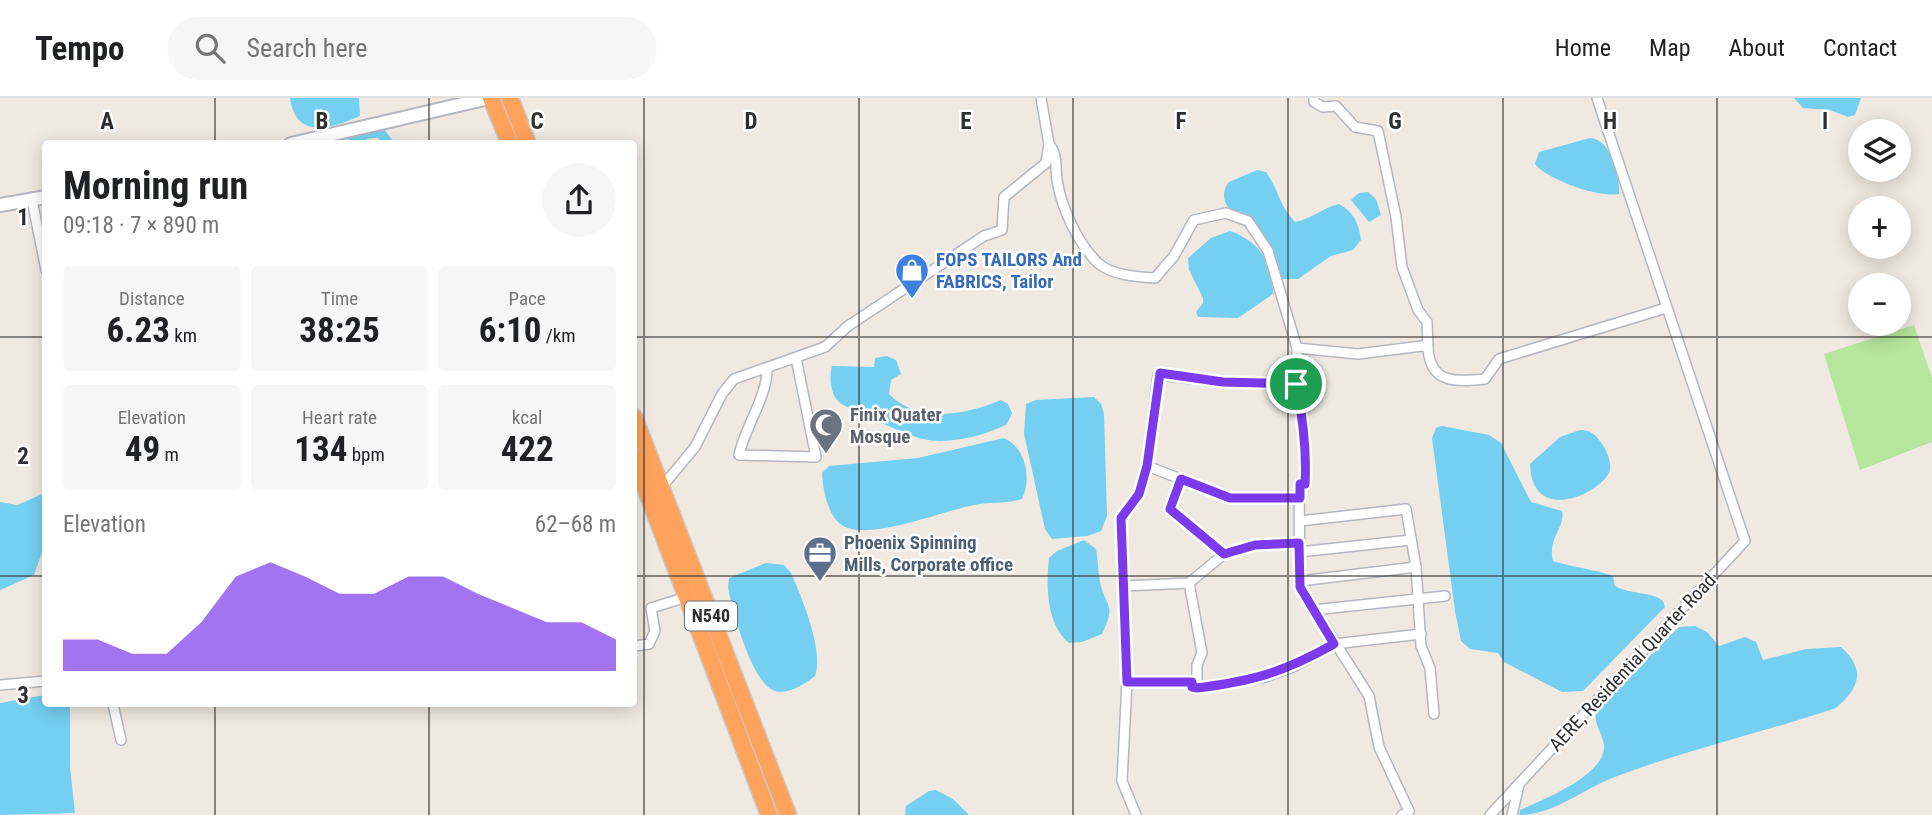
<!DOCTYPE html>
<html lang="en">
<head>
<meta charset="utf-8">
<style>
  :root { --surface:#fff; --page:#f6f6f6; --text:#202124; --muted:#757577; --line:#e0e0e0; --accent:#7c3aed }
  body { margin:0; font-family:"Roboto Condensed",sans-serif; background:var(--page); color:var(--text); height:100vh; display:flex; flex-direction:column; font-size:26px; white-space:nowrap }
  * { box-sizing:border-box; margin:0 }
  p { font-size:23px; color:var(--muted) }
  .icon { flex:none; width:38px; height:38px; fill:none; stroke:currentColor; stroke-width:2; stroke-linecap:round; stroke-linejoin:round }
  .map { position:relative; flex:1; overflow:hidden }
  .side { position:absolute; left:42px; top:42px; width:595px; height:567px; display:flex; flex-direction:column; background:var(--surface); border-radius:7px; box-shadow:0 4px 18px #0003 }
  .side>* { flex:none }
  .buttons { position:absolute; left:1848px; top:21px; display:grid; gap:14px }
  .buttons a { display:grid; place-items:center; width:63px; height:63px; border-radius:50%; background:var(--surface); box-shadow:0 4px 18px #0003; font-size:35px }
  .pin { position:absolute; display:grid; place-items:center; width:60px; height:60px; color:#fff; margin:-30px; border:4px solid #fff; border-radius:50%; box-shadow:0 2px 7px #0007 }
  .round { display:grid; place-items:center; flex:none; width:74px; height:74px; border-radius:37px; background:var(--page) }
  .overview { display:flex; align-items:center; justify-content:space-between; height:119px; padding:0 21px }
  h1 { font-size:38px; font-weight:700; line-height:52px }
  .metrics { display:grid; grid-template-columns:repeat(3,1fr); gap:10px; height:119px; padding:7px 21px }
  .metrics div { display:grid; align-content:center; border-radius:7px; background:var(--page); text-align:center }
  .metrics b { font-size:35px; font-weight:700 }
  .metrics small { font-size:19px; font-weight:400 }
  .metrics p { font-size:19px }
  .chart { height:196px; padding:14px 21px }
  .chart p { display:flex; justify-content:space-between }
  .chart svg { width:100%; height:126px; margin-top:7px; fill:var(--accent); opacity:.7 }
  header { display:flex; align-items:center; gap:42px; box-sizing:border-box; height:98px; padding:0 35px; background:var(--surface); border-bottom:2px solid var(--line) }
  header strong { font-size:33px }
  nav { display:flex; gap:38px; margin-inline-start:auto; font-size:24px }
  .search { width:490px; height:63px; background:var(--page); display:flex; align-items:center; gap:18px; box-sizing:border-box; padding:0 24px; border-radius:38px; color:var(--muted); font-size:26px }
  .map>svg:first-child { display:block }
</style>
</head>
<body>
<header>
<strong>Tempo</strong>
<div class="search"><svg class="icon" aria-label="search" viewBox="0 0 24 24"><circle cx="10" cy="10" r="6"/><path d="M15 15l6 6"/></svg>Search here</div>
<nav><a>Home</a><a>Map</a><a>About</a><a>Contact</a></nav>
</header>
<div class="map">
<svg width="1932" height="717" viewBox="0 0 1932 717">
  <rect width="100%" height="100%" fill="#efe9e1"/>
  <polygon fill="#b6e59e" points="1914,227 1932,280 1932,344 1860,372 1824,256"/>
  <g fill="#75cff0">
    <path d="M290 0H359L360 18C332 30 296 43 290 0Z"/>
    <polygon points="1794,0 1861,0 1855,17 1848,19 1830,12 1803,10"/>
    <path d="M1590 40C1611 41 1620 77 1619 96 1599 100 1548 82 1535 66L1539 54Z"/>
    <path d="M1257 72 1266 74C1279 92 1279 108 1295 124 1312 121 1322 110 1339 106 1354 114 1359 126 1361 142L1353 152 1331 158 1298 181H1280C1273 162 1267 136 1252 122 1245 116 1234 116 1228 109 1222 101 1223 91 1229 84Z"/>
    <polygon points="1368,94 1376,101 1381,117 1369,124 1351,102 1359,95"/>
    <path d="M1230 133C1259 143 1274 165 1273 196L1238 220 1198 219 1196 214 1203 205V200L1189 172 1188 160 1211 140Z"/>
    <path d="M887 258 896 262 901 276 891 282 889 296C918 326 966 317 1001 302L1008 306 1012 315 1007 326C985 338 948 347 923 341 912 339 845 310 839 304 830 296 829 278 832 268L874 269 875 260Z"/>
    <polygon points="1094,299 1101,306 1104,316 1107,418 1101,433 1087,438 1052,441 1045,431 1024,336 1026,306 1036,302"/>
    <path d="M1442 328 1489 337 1501 345 1531 404 1562 413C1566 429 1547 440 1553 463 1568 468 1602 473 1613 478L1615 488C1631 497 1651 493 1663 503L1665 509 1660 514 1583 593 1562 594 1504 564 1498 555 1470 551 1461 543 1455 513 1432 340 1436 330Z"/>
    <path d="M1580 332C1591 332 1596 337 1602 346 1607 353 1611 363 1610 372 1605 393 1532 430 1530 366L1560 339Z"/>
    <path d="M1004 340C1026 350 1032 381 1022 401 1006 406 990 404 974 407 943 413 877 440 848 430 828 424 823 392 822 375L829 368 918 360Z"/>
    <polygon points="45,395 45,446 34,477 0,492 0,404 17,407"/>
    <path d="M1084 442 1096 451C1098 462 1098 473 1100 484 1106 511 1117 505 1102 536L1082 544 1069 545C1046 526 1046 488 1049 460L1057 453Z"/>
    <path d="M766 465 784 467 791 475C802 500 824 553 815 578 805 586 788 597 775 593 751 585 733 513 728 490L729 480Z"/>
    <path d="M1695 528 1707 534 1719 548 1745 539 1756 544 1763 562 1806 551 1841 549C1866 572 1860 589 1836 610 1762 635 1685 652 1612 680 1582 692 1553 717 1519 717L1520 712C1542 702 1607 677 1604 647 1602 633 1592 626 1597 610L1679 529Z"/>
    <polygon points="45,597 46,606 68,606 70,609 70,669 75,715 0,717 0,605"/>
    <polygon points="936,692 953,701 969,717 905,717 906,708 929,693"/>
  </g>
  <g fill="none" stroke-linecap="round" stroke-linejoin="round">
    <polyline stroke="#75cff0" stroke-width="10" points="350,46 366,36 380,34 389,46"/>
    <g stroke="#b4b7c1" stroke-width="12">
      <g id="street">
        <polyline points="1314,0 1314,4 1323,9 1336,8 1355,29 1378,33 1396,119 1402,169 1418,212 1427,224 1428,250"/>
        <path d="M1049 46C1058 56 1055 69 1057 82 1061 109 1078 146 1098 165 1111 177 1137 179 1155 180L1174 158 1194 122 1226 115 1248 123 1268 153 1297 250 1296 286 1304 328 1305 386H1299L1300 489 1369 598 1379 649 1409 713 1402 717"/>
        <polyline points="32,102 46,172"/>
        <path d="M1297 250 1358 256 1422 248 1428 250C1430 286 1456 284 1485 281L1499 261 1666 210"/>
        <path d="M767 270C768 297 745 329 739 357L816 359 796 260"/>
        <polyline points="1147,368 1230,400 1300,400"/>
        <polyline points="1181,381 1170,411 1224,456"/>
        <polyline points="661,390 695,349 722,296 734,281 825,249 848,228 984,138 1002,132 1004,99 1046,65 1049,46 1041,0"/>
        <polyline points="1300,423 1406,411 1416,469 1421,548 1430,570 1434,616"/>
        <polyline points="1299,454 1411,442"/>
        <polyline points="1300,483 1416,469"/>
        <polyline points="1189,485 1202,555 1197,567 1197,590"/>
        <polyline points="1124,488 1189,485 1224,456 1255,447 1299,445"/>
        <polyline points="1313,512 1445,498"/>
        <polyline points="634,548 649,546 655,533 651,510 687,499"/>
        <polyline points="1127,584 1192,584 1192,589 1197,590 1265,579 1295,568 1334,546 1421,536"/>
        <polyline points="0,587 46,583"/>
        <polyline points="113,606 121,642"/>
        <polyline points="1136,717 1122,683 1127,584 1121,420 1139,396 1147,368 1158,277 1223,284 1296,286"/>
        <polyline points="1490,717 1745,443 1597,0"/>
        <polyline points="1512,717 1519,687"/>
      </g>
    </g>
    <g stroke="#b4b7c1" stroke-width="16">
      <g id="secondary">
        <polyline points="291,46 489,0"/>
        <polyline points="0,107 46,99"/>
      </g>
    </g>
    <g stroke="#c9c9c9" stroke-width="19">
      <g id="highway">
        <polyline points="491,0 510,46"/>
        <polyline points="510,0 528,46"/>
        <polyline points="634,319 788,717"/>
        <polyline points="634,360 769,717"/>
      </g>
    </g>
    <use href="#street" stroke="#fff" stroke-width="9"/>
    <use href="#secondary" stroke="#fff" stroke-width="12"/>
    <use href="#highway" stroke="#ffa35c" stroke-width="16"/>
  </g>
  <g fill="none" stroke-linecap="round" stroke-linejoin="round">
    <g stroke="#fff" stroke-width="14">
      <path id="route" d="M1160 275 1223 284 1296 286C1303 320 1307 351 1305 386H1300V400H1230L1181 381 1170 411 1224 456 1255 447 1299 445 1300 489 1334 546C1284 574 1254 583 1197 590L1192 589V584H1127L1121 420 1139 396 1147 368Z"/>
    </g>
    <use href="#route" stroke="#7c3aed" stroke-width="9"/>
  </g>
  <path fill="none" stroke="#2e2e2e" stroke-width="2" stroke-opacity="0.55" d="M215 0V46M429 0V46M644 0V717M859 0V717M1073 0V717M1288 0V717M1503 0V717M1717 0V717M0 239H46M634 239H1932M0 478H46M634 478H1932M215 606V717M429 606V717"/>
  <defs>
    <g id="shop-pin" transform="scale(1.75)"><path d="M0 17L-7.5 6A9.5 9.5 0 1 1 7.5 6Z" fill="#3f7fe0" stroke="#fff"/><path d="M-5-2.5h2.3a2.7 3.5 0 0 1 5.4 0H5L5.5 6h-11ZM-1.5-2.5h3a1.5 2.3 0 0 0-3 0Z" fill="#fff"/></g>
    <g id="mosque-pin" transform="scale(1.75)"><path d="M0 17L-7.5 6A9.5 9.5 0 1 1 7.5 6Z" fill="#6b7280" stroke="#fff"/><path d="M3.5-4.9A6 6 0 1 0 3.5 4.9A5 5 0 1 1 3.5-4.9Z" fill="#fff"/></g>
    <g id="office-pin" transform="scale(1.75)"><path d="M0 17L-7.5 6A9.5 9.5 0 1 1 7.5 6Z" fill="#5c6f8a" stroke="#fff"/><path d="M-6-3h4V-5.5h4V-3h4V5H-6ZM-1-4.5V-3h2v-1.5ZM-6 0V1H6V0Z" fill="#fff"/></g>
  </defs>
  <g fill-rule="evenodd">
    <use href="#shop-pin" x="912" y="172"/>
    <use href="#mosque-pin" x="826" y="327"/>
    <use href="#office-pin" x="820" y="455"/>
  </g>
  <g text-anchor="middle" stroke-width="5" stroke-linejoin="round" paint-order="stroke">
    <rect fill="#fff" stroke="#6d6d6d" stroke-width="2" x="685" y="503.5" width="52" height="29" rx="5"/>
    <g font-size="18" font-weight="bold" fill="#2e2e2e">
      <text x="711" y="524">N540</text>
    </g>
    <g font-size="19" font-weight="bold" fill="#366cbe" stroke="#fff" text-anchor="start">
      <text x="936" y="168">FOPS TAILORS And<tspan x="936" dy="22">FABRICS, Tailor</tspan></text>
    </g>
    <g font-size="19" font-weight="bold" fill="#5b616d" stroke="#fff" text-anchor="start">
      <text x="850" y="323">Finix Quater<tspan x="850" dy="22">Mosque</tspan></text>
    </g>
    <g font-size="19" font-weight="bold" fill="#4e5e75" stroke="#fff" text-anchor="start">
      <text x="844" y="451">Phoenix Spinning<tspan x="844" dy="22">Mills, Corporate office</tspan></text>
    </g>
    <g font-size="19" fill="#2e2e2e" stroke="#fff">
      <text transform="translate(1632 564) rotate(-47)" y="7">AERE, Residential Quarter Road</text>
    </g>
  </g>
  <g font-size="23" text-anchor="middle" font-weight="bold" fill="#2e2e2e" stroke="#fff" stroke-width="5" stroke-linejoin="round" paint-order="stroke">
    <text x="107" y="31">A</text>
    <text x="322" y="31">B</text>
    <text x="537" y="31">C</text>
    <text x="751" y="31">D</text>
    <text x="966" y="31">E</text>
    <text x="1181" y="31">F</text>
    <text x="1395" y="31">G</text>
    <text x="1610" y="31">H</text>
    <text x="1825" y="31">I</text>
    <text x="23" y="127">1</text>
    <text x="23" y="366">2</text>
    <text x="23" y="605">3</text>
  </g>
</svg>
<div class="buttons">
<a><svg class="icon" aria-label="layers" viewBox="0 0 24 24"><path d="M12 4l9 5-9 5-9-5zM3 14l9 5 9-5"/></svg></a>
<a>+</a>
<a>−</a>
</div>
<div class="pin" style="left:1296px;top:286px;background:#1e9e55"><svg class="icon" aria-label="arrive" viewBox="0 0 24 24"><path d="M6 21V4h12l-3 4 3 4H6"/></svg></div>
<section class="side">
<div class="overview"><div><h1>Morning run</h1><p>09:18 · 7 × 890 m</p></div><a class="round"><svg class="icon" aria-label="share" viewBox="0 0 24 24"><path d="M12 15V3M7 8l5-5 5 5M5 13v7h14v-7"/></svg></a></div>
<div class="metrics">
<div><p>Distance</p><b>6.23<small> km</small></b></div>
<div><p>Time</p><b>38:25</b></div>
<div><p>Pace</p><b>6:10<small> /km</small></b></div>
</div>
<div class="metrics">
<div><p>Elevation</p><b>49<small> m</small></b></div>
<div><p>Heart rate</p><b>134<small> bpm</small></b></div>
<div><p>kcal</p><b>422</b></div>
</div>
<div class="chart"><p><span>Elevation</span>62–68 m</p>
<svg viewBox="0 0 160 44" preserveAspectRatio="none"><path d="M0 44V33L10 33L20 38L30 38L40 27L50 11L60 6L70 11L80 17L90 17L100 11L110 11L120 17L130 22L140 27L150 27L160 33V44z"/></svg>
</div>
</section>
</div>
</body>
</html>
